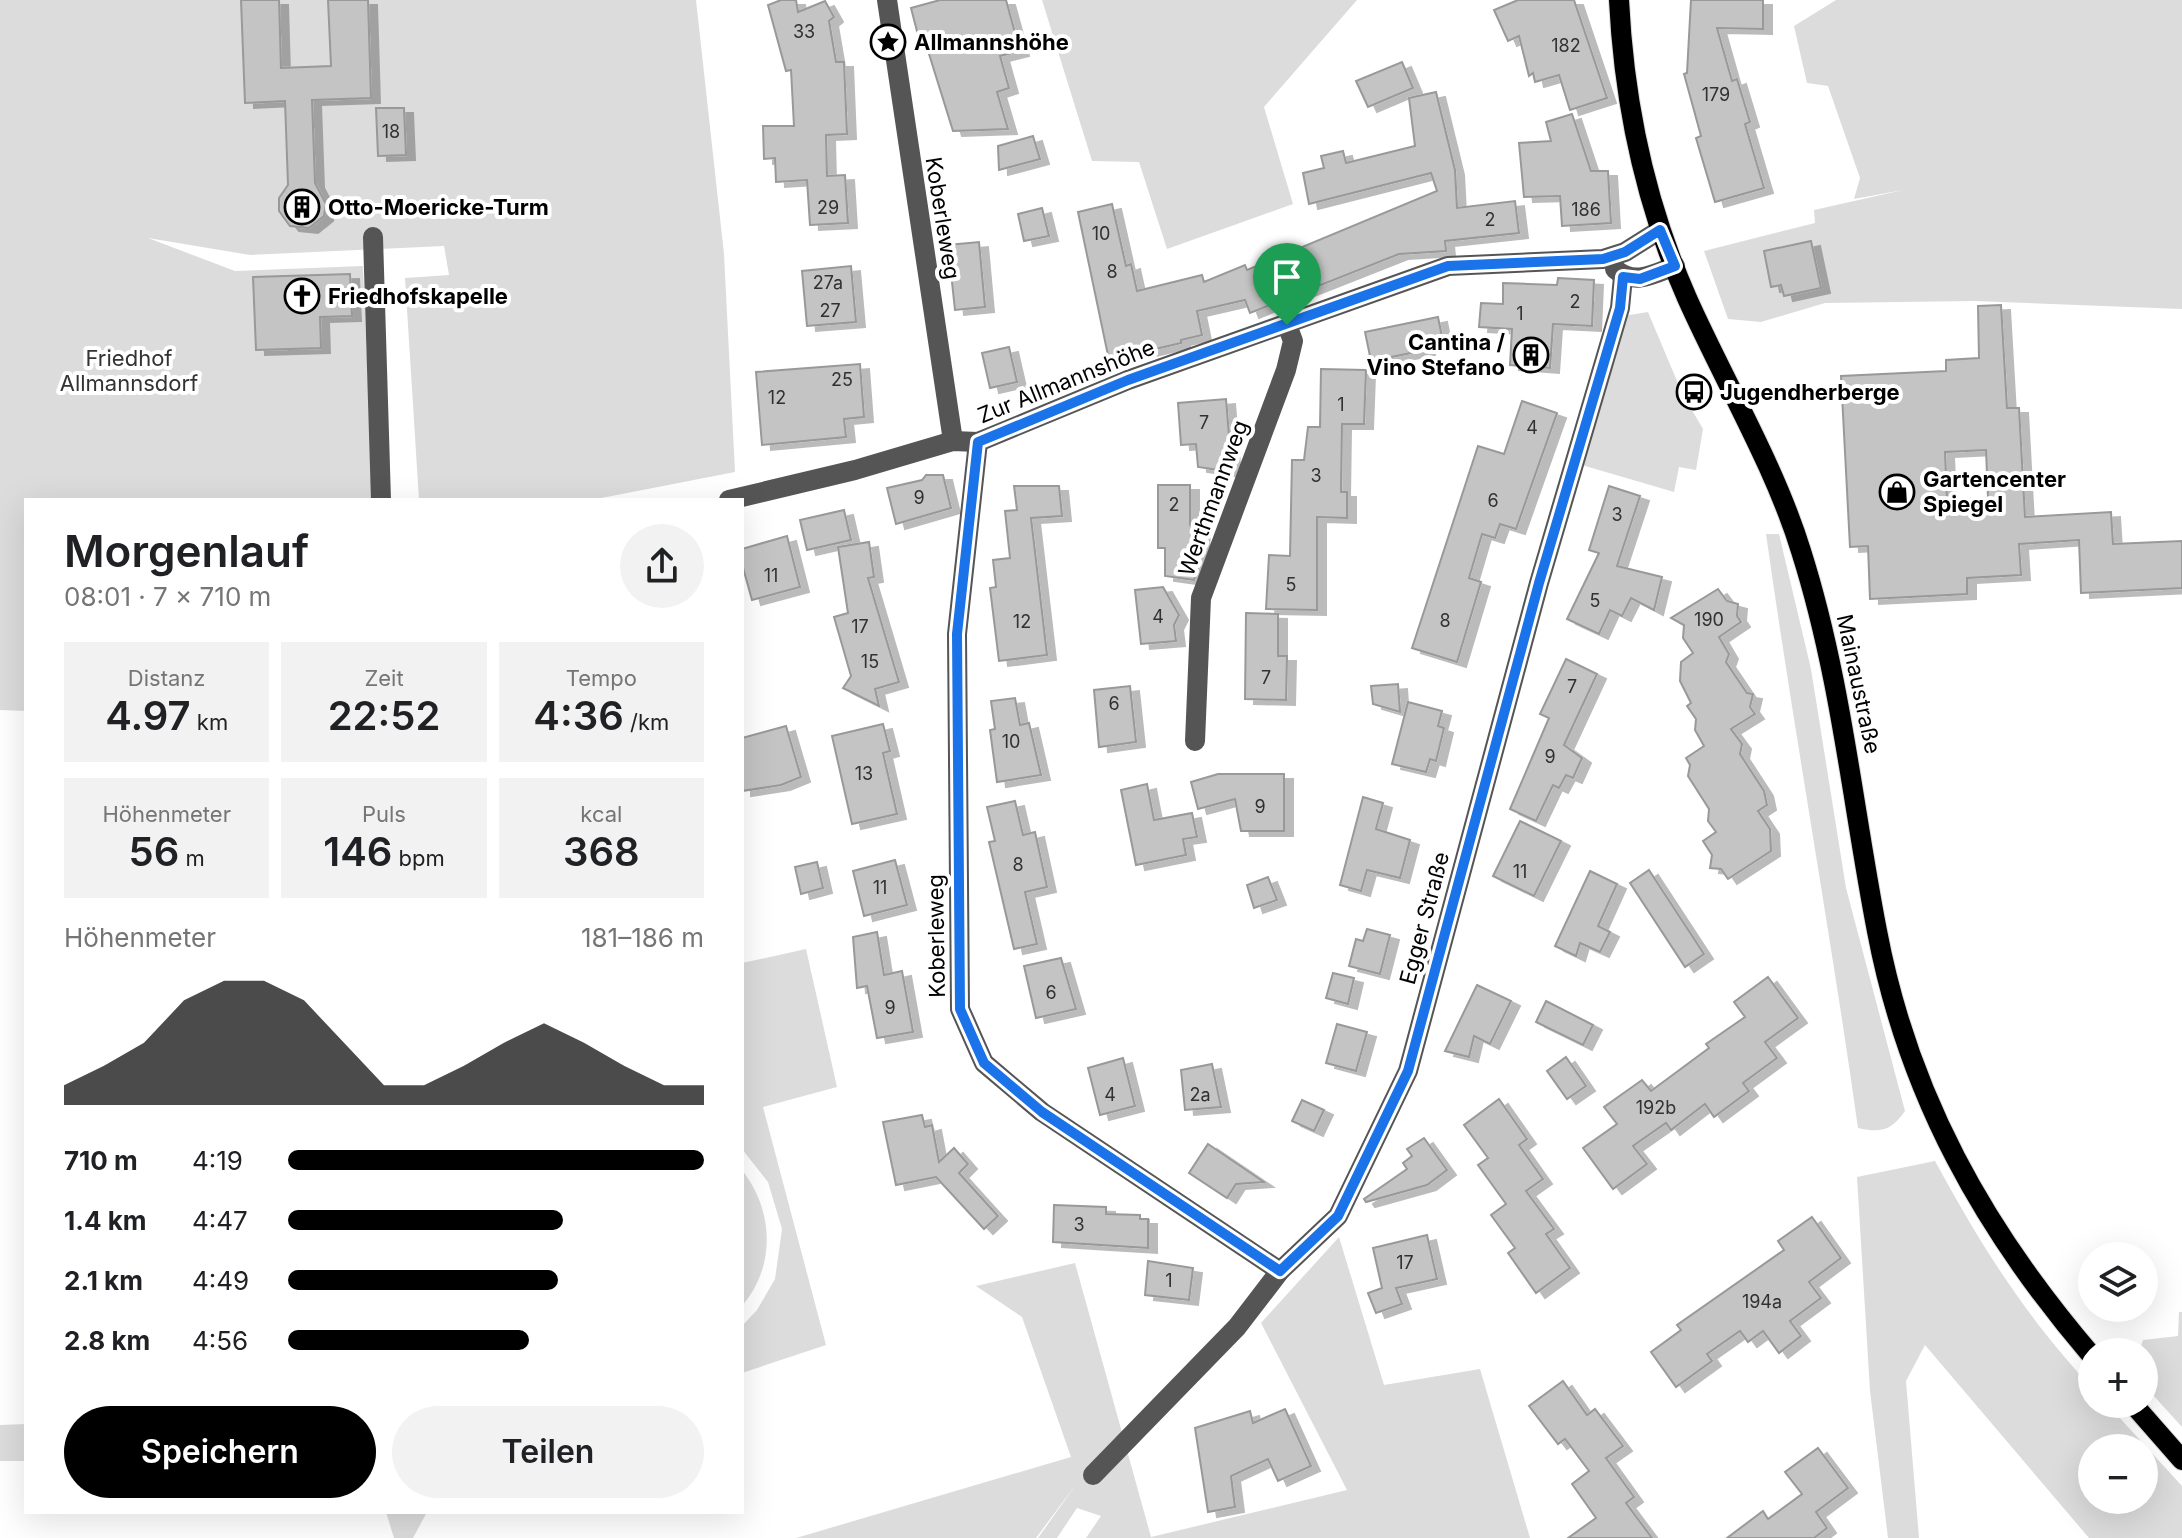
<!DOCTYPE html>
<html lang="de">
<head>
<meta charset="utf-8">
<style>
  :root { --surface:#fff; --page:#f2f2f2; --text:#202124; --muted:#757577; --accent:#000 }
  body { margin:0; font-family:Inter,sans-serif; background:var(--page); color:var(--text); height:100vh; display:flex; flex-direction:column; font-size:30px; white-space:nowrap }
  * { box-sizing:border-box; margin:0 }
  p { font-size:26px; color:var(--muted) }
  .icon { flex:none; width:44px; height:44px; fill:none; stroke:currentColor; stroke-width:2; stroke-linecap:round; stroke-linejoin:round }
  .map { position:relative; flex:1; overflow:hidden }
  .drawer { position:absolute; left:24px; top:498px; width:720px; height:1016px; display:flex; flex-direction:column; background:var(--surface); border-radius:0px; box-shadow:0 8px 32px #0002 }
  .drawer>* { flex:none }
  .buttons { position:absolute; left:2078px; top:1242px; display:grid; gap:16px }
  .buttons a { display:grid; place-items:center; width:80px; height:80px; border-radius:50%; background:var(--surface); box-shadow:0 8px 32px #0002; font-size:40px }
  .pin { position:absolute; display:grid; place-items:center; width:68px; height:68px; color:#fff; margin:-82px -34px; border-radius:50% 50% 50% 0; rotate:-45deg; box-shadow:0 0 8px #0007 }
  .pin .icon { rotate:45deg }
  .round { display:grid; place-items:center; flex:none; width:84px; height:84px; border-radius:42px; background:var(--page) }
  .overview { display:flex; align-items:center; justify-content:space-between; height:136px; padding:0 40px }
  h1 { font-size:44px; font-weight:600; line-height:60px }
  .figures { display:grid; grid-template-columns:repeat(3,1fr); gap:12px; height:136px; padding:8px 40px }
  .figures div { display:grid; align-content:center; border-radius:0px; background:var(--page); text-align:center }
  .figures b { font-size:40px; font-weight:600 }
  .figures small { font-size:22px; font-weight:400 }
  .figures p { font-size:22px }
  .chart { height:224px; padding:16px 40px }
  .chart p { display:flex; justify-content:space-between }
  .chart svg { width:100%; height:144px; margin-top:8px; fill:var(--accent); opacity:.7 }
  .primary-button { display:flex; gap:16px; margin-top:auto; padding:16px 40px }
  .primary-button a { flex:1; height:92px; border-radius:48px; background:var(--accent); color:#fff; font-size:32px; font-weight:600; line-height:92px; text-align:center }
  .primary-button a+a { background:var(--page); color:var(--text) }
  ul { padding:0 40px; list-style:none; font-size:26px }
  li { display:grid; grid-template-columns:128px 96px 1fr; align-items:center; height:60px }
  li i { height:20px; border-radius:10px; background:var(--accent) }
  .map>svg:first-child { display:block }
</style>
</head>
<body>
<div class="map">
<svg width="2182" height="1538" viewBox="0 0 2182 1538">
  <defs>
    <filter id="shadow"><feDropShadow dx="9" dy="5" stdDeviation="0" flood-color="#0004"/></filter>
  </defs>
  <rect width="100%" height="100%" fill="#fff"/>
  <g fill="#dcdcdc" fill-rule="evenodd">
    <polygon points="0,0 696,0 724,254 735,472 591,500 419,500 405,278 449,275 444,246 250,255 148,238 235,271 363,266 373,500 26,500 26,711 0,710"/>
    <polygon points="1042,0 1357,0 1264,107 1293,204 1167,249 1139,162 1092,161"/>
    <polygon points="1836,0 2182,0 2182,309 1974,301 1825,303 1761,322 1728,319 1704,251 1815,223 1814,210 1903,190 1854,199 1860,178 1828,86 1807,83 1794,26"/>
    <polygon points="1648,312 1682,393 1703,429 1696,470 1679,467 1674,492 1575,463 1617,317"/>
    <path d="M1766 534H1779L1811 669 1846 888 1905 1111C1891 1131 1881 1133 1858 1128 1830 929 1794 732 1766 534Z"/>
    <polygon points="806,949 837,1087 763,1107 826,1345 742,1373 742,1326 757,1310 775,1279 782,1229 768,1182 742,1149 742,963"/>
    <path d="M1935 1161C1983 1249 2024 1314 2092 1388V1404H2107L2182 1486V1538H2089L1925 1345 1906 1381 1919 1538H1888L1870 1391 1857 1177ZM2092 1448H2144V1500H2092Z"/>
    <path d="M742 1170C774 1211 776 1266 742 1306Z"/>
    <polygon points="1339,1237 1384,1385 1480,1369 1530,1538 1086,1538 1101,1516 1077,1508 1057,1538 1038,1538 1077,1483 1036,1538 796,1538 1071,1457 1022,1317 976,1286 1075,1263 1151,1537 1347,1490 1261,1323"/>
    <polygon points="2179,1312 2182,1312 2182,1427 2144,1385 2144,1352 2139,1352 2143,1340 2178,1336"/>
    <polygon points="26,1424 26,1461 0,1461 0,1425"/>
    <polygon points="386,1512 427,1512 413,1538 394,1538"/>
  </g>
  <g fill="#c4c4c4" stroke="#999" stroke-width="2" fill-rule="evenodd" filter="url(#shadow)">
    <polygon points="241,0 279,0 281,68 331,66 328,0 368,0 371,98 312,100 315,183 326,204 324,216 309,228 290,226 279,211 279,198 288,185 285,101 245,103"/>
    <polygon points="781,0 796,0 798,12 825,1 834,17 829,21 836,62 844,62 847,134 826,135 827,176 845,175 848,223 810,225 807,180 776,182 775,158 764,159 763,126 794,126 791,70 786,71 768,5"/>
    <polygon points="940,0 1006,0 1020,51 1000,56 1009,88 997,92 1008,129 953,131 924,38 919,39 911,8"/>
    <polygon points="1518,0 1574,0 1607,98 1570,110 1559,75 1535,82 1533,73 1529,76 1519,36 1508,41 1494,10"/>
    <polygon points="1691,0 1763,0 1763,29 1717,28 1732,81 1737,79 1750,122 1745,124 1764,188 1715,202 1696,138 1701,136 1684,74 1687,73"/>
    <polygon points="1402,62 1413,88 1368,107 1356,81"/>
    <polygon points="1436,92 1455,170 1457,208 1515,201 1519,233 1445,241 1446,251 1399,254 1250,313 1245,300 1197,311 1202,335 1181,340 1181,343 1109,360 1078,212 1112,204 1126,266 1131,264 1137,291 1202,275 1204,282 1245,265 1247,270 1437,191 1431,173 1309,204 1303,173 1324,168 1321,156 1343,151 1346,163 1415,146 1409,98"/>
    <polygon points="376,108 404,108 406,155 378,156"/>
    <polygon points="1572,114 1591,171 1608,171 1611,223 1562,226 1560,196 1524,197 1519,143 1551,141 1546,122"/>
    <polygon points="1033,136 1040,159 999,170 998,146"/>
    <polygon points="1042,208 1049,236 1024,241 1018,214"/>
    <polygon points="1811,241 1821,288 1784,296 1781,285 1771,287 1764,251"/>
    <polygon points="979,242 985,307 955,310 948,245"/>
    <polygon points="851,266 856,322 807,326 802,271"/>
    <polygon points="350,274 352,316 320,317 321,348 256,350 253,277"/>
    <polygon points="1558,278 1594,280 1592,326 1553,324 1550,368 1510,365 1512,329 1479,327 1481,303 1503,304 1503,283 1557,285"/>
    <path d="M2001 305 2007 408H2019L2025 517 2111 512 2113 544 2182 541V588L2081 593 2079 540 2019 544 2021 575 1967 578V594L1870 599 1868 546 1850 547 1841 376 1946 371V360L1979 358 1978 306ZM1986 450 1988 498 1947 500 1945 452Z"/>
    <polygon points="1438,317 1443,342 1425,346 1426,350 1371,361 1365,332"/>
    <polygon points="1009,347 1017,382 990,388 982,353"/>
    <polygon points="860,364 864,417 844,419 846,437 762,445 756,372"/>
    <polygon points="1321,369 1366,370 1364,424 1342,424 1341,492 1347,492 1347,518 1317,517 1317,610 1266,609 1269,555 1290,556 1292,460 1304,460 1308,427 1320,427"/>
    <polygon points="1226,399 1232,472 1198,467 1196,444 1181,445 1178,403"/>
    <polygon points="1522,401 1557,413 1516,529 1500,524 1495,538 1482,534 1469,578 1481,582 1457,662 1412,648 1478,446 1504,454"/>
    <polygon points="926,475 943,475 951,508 896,524 887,488 922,480"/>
    <polygon points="1158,485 1190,485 1190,525 1201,525 1199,566 1194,580 1165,576 1165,548 1158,548"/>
    <polygon points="1014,486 1059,486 1062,516 1031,518 1047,655 999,661 990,588 996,587 993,560 1010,558 1005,511 1017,510"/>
    <polygon points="1609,486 1640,496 1617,566 1662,577 1654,610 1631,598 1622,616 1610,610 1599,634 1567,619 1599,553 1589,550"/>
    <polygon points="844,510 851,540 807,550 800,520"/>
    <polygon points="787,536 800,587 752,600 742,564 742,549"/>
    <polygon points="869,542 874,577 868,578 899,682 875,689 879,706 843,688 851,676 834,617 848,613 838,547"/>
    <polygon points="1163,587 1179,615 1174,625 1176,641 1141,644 1135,590"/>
    <polygon points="1718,589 1727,601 1738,604 1737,616 1741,622 1719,637 1729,654 1726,662 1747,693 1753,694 1750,707 1755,714 1731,729 1742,744 1740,754 1764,791 1767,805 1758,811 1770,829 1771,851 1728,879 1721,869 1710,868 1712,855 1703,841 1716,832 1708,821 1709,809 1688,776 1690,765 1686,758 1704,746 1695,730 1696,719 1687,706 1691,703 1680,681 1681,662 1693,653 1683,638 1684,625 1671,618"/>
    <polygon points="1246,613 1278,614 1278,656 1287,656 1286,700 1245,699"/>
    <polygon points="1566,659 1597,674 1564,745 1582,758 1573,778 1566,775 1559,788 1553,785 1536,821 1510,809 1549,718 1540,714"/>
    <polygon points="1398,684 1400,712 1373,704 1371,686"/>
    <polygon points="1130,686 1136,742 1099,747 1094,690"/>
    <polygon points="1015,698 1020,725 1029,723 1041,775 997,782 990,730 995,729 991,701"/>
    <polygon points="1408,702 1442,711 1438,726 1444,728 1436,761 1430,759 1426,772 1392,764"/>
    <polygon points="883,724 890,751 883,753 897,814 852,824 832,736"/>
    <polygon points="786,726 801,777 781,785 742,791 742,738"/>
    <polygon points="1218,774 1284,774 1284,831 1241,831 1235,799 1198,809 1191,782"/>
    <polygon points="1147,784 1154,820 1192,813 1197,837 1183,839 1186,855 1136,865 1121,790"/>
    <polygon points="1363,797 1383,803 1376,829 1410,840 1400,878 1367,870 1361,891 1340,885"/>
    <polygon points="1015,801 1023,835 1035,832 1047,887 1025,892 1037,944 1014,949 989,842 995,841 987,807"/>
    <polygon points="1520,821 1561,841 1534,896 1493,876"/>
    <polygon points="895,860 907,905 864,916 853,871"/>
    <polygon points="817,862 823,888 801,894 795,867"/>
    <polygon points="1649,870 1704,954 1685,967 1630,883"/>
    <polygon points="1590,871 1617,884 1598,926 1610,932 1600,952 1580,943 1576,956 1555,946"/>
    <polygon points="1268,877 1277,900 1254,908 1247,885"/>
    <polygon points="1367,929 1390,935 1380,974 1349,966 1356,939 1363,941"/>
    <polygon points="877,932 884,975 902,971 913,1032 877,1038 867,986 857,988 853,937"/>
    <polygon points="1061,958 1076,1009 1036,1018 1024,966"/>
    <polygon points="1333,973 1354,978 1348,1004 1326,998"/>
    <polygon points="1768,977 1798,1018 1765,1042 1777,1058 1743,1083 1749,1091 1714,1117 1705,1104 1671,1130 1666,1123 1633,1146 1647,1164 1613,1189 1583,1148 1617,1124 1604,1107 1642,1080 1651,1091 1709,1048 1706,1044 1745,1017 1734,1002"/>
    <polygon points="1477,985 1511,1001 1490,1044 1474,1036 1469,1057 1445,1051"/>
    <polygon points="1546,1001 1593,1025 1583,1045 1536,1022"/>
    <polygon points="1337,1024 1367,1032 1356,1071 1326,1063"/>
    <polygon points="1566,1057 1586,1086 1567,1099 1547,1071"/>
    <polygon points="1123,1058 1135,1106 1100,1115 1088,1068"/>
    <polygon points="1212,1064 1221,1107 1185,1110 1181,1070"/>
    <polygon points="1499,1099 1527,1139 1519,1145 1543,1179 1526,1191 1554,1229 1546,1234 1570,1268 1536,1293 1508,1253 1515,1248 1491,1215 1506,1204 1478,1165 1488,1158 1464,1125"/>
    <polygon points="1302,1100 1324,1110 1314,1131 1292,1121"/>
    <polygon points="922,1115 925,1127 932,1125 939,1162 954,1148 968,1164 959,1173 998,1216 984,1229 936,1177 896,1185 883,1122"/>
    <polygon points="1424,1138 1447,1170 1427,1185 1366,1202 1364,1199 1407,1169 1403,1163 1412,1156 1407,1149"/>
    <polygon points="1208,1144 1264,1182 1236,1184 1227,1198 1189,1173"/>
    <polygon points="1054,1205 1106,1207 1106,1214 1140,1215 1140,1219 1148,1219 1148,1248 1053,1242"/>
    <polygon points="1812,1217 1841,1258 1809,1282 1821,1298 1790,1321 1801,1336 1779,1353 1763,1331 1748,1342 1740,1331 1707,1354 1712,1361 1676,1387 1651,1352 1681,1330 1677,1325 1784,1250 1778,1241"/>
    <polygon points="1427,1235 1437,1279 1396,1288 1402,1304 1376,1313 1368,1293 1382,1288 1373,1248"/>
    <polygon points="1148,1261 1193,1268 1189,1300 1145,1295"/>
    <polygon points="1563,1381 1587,1415 1595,1409 1623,1446 1606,1458 1634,1497 1626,1503 1652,1538 1568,1538 1596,1518 1572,1484 1589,1471 1565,1439 1558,1444 1529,1406"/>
    <polygon points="1285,1409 1311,1466 1278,1481 1268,1459 1231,1476 1235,1507 1208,1512 1195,1428 1250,1411 1253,1423"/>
    <polygon points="1818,1448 1848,1488 1816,1512 1827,1528 1814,1538 1727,1538 1763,1511 1768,1519 1802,1494 1785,1472"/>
  </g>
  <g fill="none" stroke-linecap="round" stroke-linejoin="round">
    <g stroke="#dbdbdb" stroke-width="22">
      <g id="major">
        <path d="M1619 0C1624 103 1645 203 1687 298 1723 379 1775 466 1801 551 1841 677 1852 802 1877 931 1908 1095 1984 1230 2092 1356"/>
        <polyline points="2133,1404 2182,1460"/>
      </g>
    </g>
    <g stroke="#555" stroke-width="20">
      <polyline points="887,0 953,441"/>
      <polyline points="373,237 381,500"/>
      <path d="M1615 269C1634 286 1654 274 1675 266"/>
      <polyline points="978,442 957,634 960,1009 984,1063 1042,1112 1280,1271"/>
      <polyline points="729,500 855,470 953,441 978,442 1128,380 1448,266 1603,259 1625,252 1660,230"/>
      <polyline points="1195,741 1201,598 1286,370 1293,341 1287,325"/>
      <polyline points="1093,1475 1237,1327 1280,1271 1338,1216 1408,1071 1539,583 1620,308 1623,277"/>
    </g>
    <use href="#major" stroke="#000" stroke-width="20"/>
  </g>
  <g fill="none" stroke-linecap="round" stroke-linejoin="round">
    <g stroke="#fff" stroke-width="16">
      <polygon id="route" points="1660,230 1675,266 1640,279 1623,277 1620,308 1539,583 1408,1071 1338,1216 1280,1271 1042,1112 984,1063 960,1009 957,634 978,442 1128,380 1448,266 1603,259 1625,252"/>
    </g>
    <use href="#route" stroke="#1a73e8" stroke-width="10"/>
  </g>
  <defs>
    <g id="sight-ring" transform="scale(1.8)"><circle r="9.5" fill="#fff" stroke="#000" stroke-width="1.5"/><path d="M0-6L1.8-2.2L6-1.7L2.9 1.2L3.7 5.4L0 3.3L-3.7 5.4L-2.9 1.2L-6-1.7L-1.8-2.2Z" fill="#000"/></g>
    <g id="building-ring" transform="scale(1.8)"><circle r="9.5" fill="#fff" stroke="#000" stroke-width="1.5"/><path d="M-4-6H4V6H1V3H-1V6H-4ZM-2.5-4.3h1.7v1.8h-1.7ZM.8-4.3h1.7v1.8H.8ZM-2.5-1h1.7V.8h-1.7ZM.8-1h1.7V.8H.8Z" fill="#000"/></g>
    <g id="church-ring" transform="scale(1.8)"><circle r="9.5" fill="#fff" stroke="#000" stroke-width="1.5"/><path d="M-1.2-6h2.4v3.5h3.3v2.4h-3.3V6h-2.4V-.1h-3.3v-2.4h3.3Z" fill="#000"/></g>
    <g id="bus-ring" transform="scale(1.8)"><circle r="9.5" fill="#fff" stroke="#000" stroke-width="1.5"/><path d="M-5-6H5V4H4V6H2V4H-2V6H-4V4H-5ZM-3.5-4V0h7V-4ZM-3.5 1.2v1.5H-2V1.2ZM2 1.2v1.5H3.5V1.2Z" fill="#000"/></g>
    <g id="shop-ring" transform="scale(1.8)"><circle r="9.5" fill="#fff" stroke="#000" stroke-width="1.5"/><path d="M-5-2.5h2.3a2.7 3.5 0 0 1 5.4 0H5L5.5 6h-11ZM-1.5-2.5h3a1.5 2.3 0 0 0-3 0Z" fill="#000"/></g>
  </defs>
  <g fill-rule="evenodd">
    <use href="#sight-ring" x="888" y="42"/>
    <use href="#building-ring" x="302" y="207"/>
    <use href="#church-ring" x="302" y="296"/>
    <use href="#building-ring" x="1531" y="355"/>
    <use href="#bus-ring" x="1694" y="392"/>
    <use href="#shop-ring" x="1897" y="492"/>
  </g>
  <g text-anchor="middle" stroke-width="8" stroke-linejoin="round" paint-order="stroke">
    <g font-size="18" fill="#313131">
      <text x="804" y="38">33</text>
      <text x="1566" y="52">182</text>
      <text x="1716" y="101">179</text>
      <text x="391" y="138">18</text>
      <text x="828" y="214">29</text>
      <text x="1586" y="216">186</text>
      <text x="1490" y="226">2</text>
      <text x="1101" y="240">10</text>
      <text x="1112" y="278">8</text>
      <text x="828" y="289">27a</text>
      <text x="1575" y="308">2</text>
      <text x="830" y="317">27</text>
      <text x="1520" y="320">1</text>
      <text x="842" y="386">25</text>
      <text x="777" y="404">12</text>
      <text x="1341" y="411">1</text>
      <text x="1204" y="429">7</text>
      <text x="1532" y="434">4</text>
      <text x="1316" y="482">3</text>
      <text x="919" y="504">9</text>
      <text x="1493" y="507">6</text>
      <text x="1174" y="511">2</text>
      <text x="1617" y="521">3</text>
      <text x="771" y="582">11</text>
      <text x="1291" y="591">5</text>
      <text x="1595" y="607">5</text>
      <text x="1158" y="623">4</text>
      <text x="1709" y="626">190</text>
      <text x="1445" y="627">8</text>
      <text x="1022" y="628">12</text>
      <text x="860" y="633">17</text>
      <text x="870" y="668">15</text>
      <text x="1266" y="684">7</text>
      <text x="1572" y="693">7</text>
      <text x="1114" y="710">6</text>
      <text x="1011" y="748">10</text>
      <text x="1550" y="763">9</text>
      <text x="864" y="780">13</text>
      <text x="1260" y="813">9</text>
      <text x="1018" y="871">8</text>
      <text x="1520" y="878">11</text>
      <text x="880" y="894">11</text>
      <text x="1051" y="999">6</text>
      <text x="890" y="1014">9</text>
      <text x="1110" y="1101">4</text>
      <text x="1200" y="1101">2a</text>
      <text x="1656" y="1114">192b</text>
      <text x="1079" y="1231">3</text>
      <text x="1405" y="1269">17</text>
      <text x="1169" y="1287">1</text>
      <text x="1762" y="1308">194a</text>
    </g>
    <g font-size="22" font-weight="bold" fill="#000" stroke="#fff" text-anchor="start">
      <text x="914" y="50">Allmannshöhe</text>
      <text x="328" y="215">Otto-Moericke-Turm</text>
      <text x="328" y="304">Friedhofskapelle</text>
      <text x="1505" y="350" text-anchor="end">Cantina /<tspan x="1505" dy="25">Vino Stefano</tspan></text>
      <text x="1720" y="400">Jugendherberge</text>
      <text x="1923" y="487">Gartencenter<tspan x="1923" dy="25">Spiegel</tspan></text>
    </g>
    <g font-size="22" fill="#000" stroke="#fff">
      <text transform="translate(943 218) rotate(81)" y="8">Koberleweg</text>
      <text transform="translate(1066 381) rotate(-22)" y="8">Zur Allmannshöhe</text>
      <text transform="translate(1213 498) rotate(-70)" y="8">Werthmannweg</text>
      <text transform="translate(1859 684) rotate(78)" y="8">Mainaustraße</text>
      <text transform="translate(1424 918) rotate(-75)" y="8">Egger Straße</text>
      <text transform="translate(936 936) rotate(-91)" y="8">Koberleweg</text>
    </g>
    <g font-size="22" fill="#333" stroke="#fff">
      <text x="129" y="366">Friedhof<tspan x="129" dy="25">Allmannsdorf</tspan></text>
    </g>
  </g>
</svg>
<div class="buttons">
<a><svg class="icon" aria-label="layers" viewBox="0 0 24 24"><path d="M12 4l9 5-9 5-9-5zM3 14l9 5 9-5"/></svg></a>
<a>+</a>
<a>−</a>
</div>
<div class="pin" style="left:1287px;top:325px;background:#1e9e55"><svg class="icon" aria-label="arrive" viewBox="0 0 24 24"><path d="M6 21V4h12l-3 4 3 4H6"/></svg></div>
<section class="drawer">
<div class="overview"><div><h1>Morgenlauf</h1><p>08:01 · 7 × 710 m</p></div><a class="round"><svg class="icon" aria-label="share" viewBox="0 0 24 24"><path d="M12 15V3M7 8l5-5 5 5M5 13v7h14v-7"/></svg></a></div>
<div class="figures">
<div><p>Distanz</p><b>4.97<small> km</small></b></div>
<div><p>Zeit</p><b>22:52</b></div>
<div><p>Tempo</p><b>4:36<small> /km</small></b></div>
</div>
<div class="figures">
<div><p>Höhenmeter</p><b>56<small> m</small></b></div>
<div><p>Puls</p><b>146<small> bpm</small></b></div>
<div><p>kcal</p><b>368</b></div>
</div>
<div class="chart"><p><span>Höhenmeter</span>181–186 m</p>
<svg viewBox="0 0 160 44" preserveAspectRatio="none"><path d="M0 44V38L10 32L20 25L30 12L40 6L50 6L60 12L70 25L80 38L90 38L100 32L110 25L120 19L130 25L140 32L150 38L160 38V44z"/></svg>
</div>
<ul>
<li><b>710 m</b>4:19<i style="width:100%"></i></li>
<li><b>1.4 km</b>4:47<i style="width:66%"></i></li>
<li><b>2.1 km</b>4:49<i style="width:65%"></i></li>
<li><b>2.8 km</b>4:56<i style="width:58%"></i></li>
</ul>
<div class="primary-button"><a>Speichern</a><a>Teilen</a></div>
</section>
</div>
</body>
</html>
